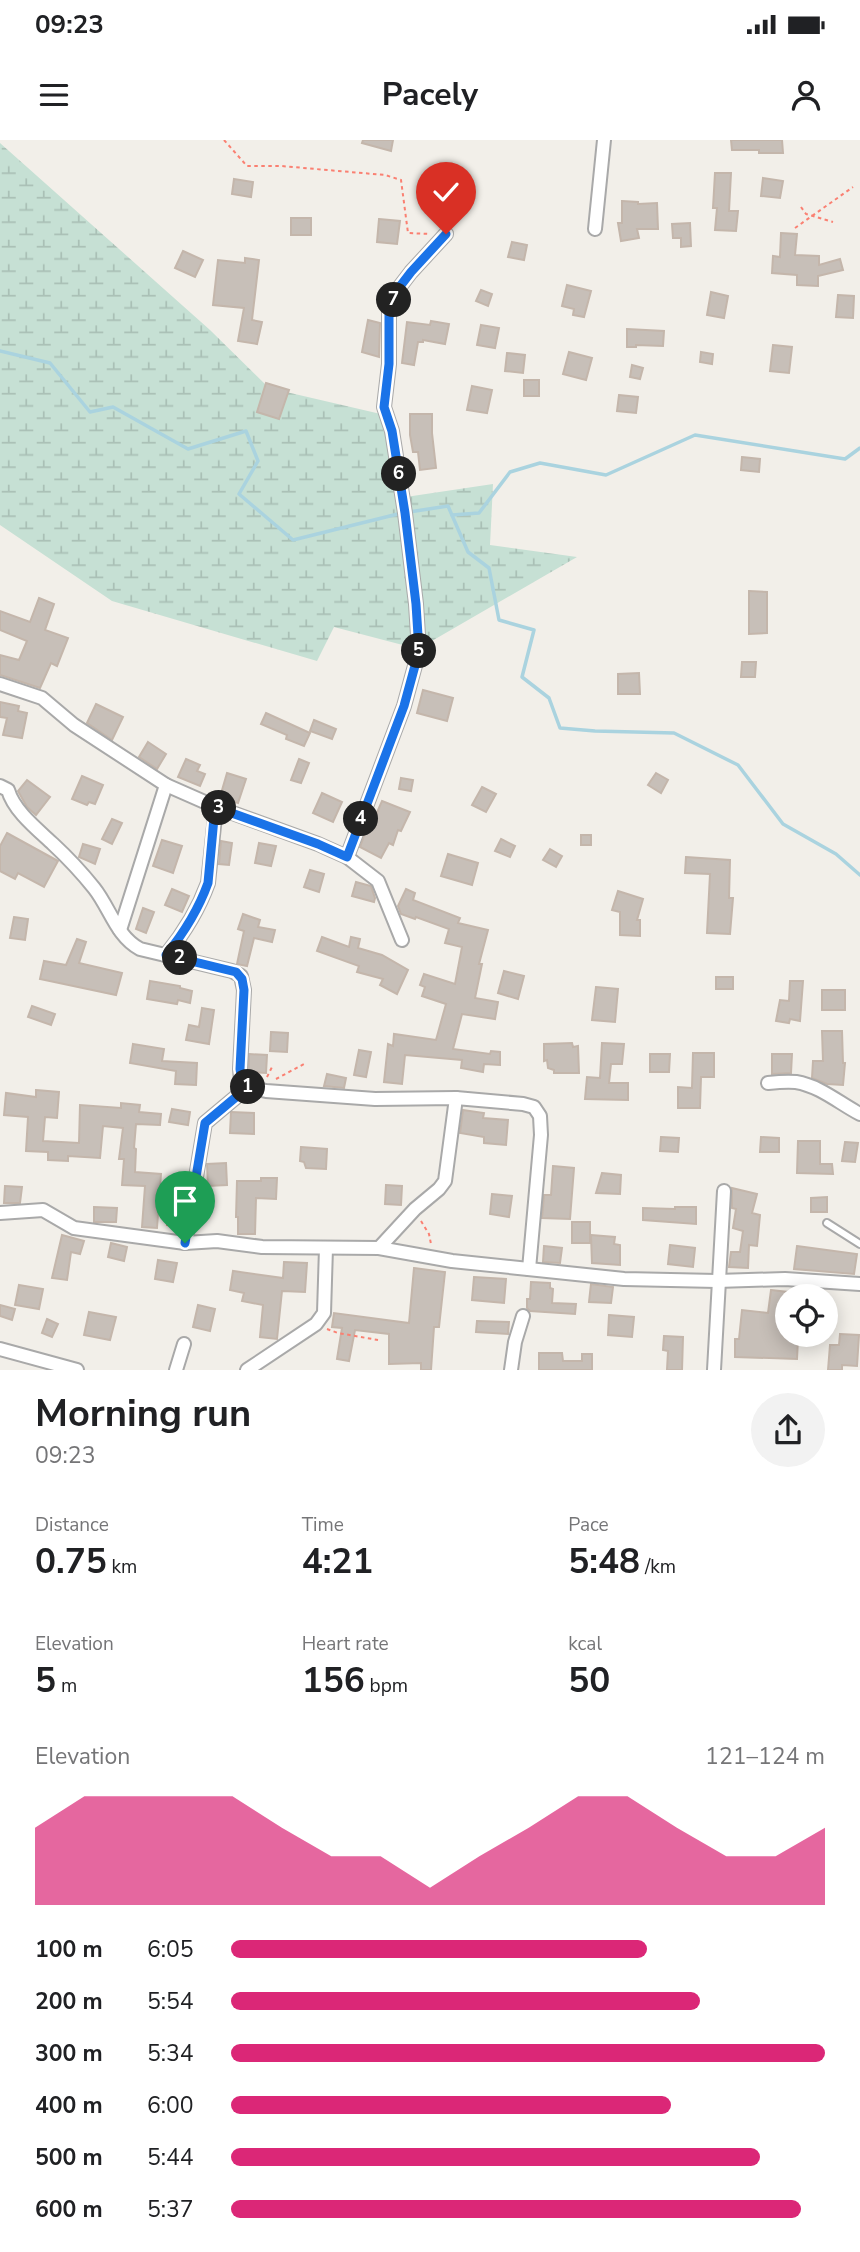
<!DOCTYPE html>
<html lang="en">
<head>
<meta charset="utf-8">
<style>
  :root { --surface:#fff; --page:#f2f2f2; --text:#202124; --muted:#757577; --accent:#db2777 }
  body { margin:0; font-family:"Nunito Sans",sans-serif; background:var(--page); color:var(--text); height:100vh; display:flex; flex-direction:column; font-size:26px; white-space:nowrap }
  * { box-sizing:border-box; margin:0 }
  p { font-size:23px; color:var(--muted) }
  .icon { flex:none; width:38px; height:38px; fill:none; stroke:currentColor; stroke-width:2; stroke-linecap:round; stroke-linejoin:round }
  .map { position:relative; height:1230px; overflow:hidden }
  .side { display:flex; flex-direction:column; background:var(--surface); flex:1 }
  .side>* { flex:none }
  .tools { position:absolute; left:775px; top:1144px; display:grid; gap:14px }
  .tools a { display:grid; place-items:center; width:63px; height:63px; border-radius:50%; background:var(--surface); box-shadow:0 4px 18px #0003; font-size:35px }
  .pin { position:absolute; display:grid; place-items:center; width:60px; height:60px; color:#fff; margin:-72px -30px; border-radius:50% 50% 50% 0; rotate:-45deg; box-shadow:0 0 7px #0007 }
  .pin .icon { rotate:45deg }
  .km { position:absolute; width:35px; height:35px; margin:-18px; border-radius:50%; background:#222; color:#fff; font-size:19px; line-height:35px; text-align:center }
  .round { display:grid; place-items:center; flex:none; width:74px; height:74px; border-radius:37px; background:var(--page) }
  .summary { display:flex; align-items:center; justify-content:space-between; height:119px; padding:0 35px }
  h1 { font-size:38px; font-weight:700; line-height:52px }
  .stats { display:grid; grid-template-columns:repeat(3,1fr); gap:10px; height:119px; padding:7px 35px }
  .stats div { display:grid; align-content:center }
  .stats b { font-size:35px; font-weight:700 }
  .stats small { font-size:19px; font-weight:400 }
  .stats p { font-size:19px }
  .chart { height:196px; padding:14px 35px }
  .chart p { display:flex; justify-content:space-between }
  .chart svg { width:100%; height:126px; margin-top:7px; fill:var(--accent); opacity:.7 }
  ul { padding:0 35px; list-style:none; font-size:23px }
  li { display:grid; grid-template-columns:112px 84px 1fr; align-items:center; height:52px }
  li i { height:18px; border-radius:9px; background:var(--accent) }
  .status { display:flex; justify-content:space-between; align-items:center; height:49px; padding:0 35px; background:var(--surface); direction:ltr }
  .status svg { height:19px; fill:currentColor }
  header { display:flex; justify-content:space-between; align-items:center; height:91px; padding:0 35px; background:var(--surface); font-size:32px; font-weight:700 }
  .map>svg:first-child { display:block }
</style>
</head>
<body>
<div class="status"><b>09:23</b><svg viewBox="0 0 49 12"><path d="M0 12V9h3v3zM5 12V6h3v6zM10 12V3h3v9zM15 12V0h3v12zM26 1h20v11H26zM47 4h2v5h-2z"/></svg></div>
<header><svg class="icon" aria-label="menu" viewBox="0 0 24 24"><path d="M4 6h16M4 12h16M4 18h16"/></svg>Pacely<svg class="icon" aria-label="person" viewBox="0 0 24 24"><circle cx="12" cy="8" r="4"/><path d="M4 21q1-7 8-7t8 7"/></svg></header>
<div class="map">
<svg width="860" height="1230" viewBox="0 0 860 1230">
  <defs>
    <pattern id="wetland-marsh" width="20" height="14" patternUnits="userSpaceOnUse" patternTransform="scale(1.75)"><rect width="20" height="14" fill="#c6e0d4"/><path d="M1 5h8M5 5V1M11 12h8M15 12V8" fill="none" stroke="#aac0b6"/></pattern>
  </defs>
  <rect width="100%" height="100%" fill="#f2efe9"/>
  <polygon fill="url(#wetland-marsh)" points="0,3 210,190 269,248 385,275 399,358 493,344 490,405 577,417 418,509 334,487 317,521 112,461 0,385"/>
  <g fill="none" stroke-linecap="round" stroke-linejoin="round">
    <g stroke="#aad3df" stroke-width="3.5">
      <polyline points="0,211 50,223 90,272 113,267 188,309 246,291 258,321 239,354 293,400 402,373"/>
      <polyline points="409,372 448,366 468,412 489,428 499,480 534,490 522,537 549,558 560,588 595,591 674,593 738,625 783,684 836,714 860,735"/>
      <polyline points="452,375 479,373 510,332 540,323 606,335 695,295 845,319 860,308"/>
    </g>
  </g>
  <g fill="#c7bfb8" stroke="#c4b6ab" stroke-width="2">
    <polygon points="363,0 393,0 391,11 362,3"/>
    <polygon points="731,0 782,0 783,13 759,13 759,10 732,10"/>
    <polygon points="715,33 731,33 729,71 738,71 736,91 715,90 717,68 713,68"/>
    <polygon points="763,38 783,41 780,58 761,56"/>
    <polygon points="234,39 253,42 251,57 232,54"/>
    <polygon points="439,39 462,42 460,71 436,69"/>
    <polygon points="622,61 638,62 638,64 657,63 658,89 637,89 639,98 621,101 618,83 622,83"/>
    <rect x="291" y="78" width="20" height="17"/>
    <polygon points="379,79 400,81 397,104 377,102"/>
    <polygon points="690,83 691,106 681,107 681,98 673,98 672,84"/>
    <polygon points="781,93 797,94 795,115 819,116 819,125 840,119 843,130 818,136 818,146 797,145 797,135 772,133 773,116 780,117"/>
    <polygon points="512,102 527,105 524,120 508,117"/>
    <polygon points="183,111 203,120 195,137 175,128"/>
    <polygon points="245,118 259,120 252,180 262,182 257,204 238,201 244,168 213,165 218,120 245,123"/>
    <polygon points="567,145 591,151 584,177 573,175 574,169 562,166"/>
    <polygon points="481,150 492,154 488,166 476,161"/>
    <polygon points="711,152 728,156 724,178 707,175"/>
    <polygon points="838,155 854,156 853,178 836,177"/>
    <polygon points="368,180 380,183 379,217 362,212"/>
    <polygon points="431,181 449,184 445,204 423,200 423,202 418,202 414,225 402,223 407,182 430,185"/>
    <polygon points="481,185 499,188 495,208 477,205"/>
    <polygon points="627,189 664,191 663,206 636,205 636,207 627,207"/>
    <polygon points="773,205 792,207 789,233 770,231"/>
    <polygon points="569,212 592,218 586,240 563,234"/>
    <polygon points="701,212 713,214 712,224 700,222"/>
    <polygon points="507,213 525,215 523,233 505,231"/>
    <polygon points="632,225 643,228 640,239 630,237"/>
    <rect x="524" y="240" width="15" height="16"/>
    <polygon points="266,243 289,250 279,279 257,272"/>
    <polygon points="472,246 492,250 487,273 467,270"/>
    <polygon points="619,255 638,257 636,273 617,271"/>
    <polygon points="410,274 432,274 432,293 436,328 420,330 418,312 413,312 410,295"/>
    <polygon points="742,317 760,319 759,332 741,330"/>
    <polygon points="749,451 767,452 767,493 749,494"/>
    <polygon points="39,458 54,464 45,490 68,498 57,526 51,523 40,548 0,535 0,515 19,520 27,501 0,490 0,471 30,482"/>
    <polygon points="742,522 756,522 755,537 741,537"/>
    <polygon points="639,533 640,554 618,554 618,534"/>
    <polygon points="423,550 453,558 447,581 417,573"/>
    <polygon points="0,562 19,566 18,571 27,573 22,598 3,595 7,578 0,577"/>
    <polygon points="96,564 123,577 112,600 87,583"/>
    <polygon points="266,573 310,593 304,606 286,599 287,595 261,584"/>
    <polygon points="314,580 336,589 332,599 310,591"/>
    <polygon points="148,602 166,614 157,629 139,617"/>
    <polygon points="186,619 200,625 197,631 205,634 200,646 178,637"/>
    <polygon points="299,619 309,623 301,643 291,640"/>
    <polygon points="227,633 246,639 238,663 220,657"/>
    <polygon points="656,633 668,640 661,653 648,645"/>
    <polygon points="82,636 103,645 95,664 89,662 87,665 72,659"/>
    <polygon points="401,638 413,640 411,651 399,649"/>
    <polygon points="27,640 50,657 36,675 27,667 18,651"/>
    <polygon points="482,647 496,654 486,672 472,665"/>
    <polygon points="322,653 342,662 333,682 313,673"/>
    <polygon points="382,661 410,672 401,691 398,690 393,705 389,703 381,718 360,707 369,682 372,684"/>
    <polygon points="112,679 122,683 112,704 102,699"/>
    <polygon points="7,693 58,721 44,747 18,733 15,739 0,731 0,706"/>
    <rect x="581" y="695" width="10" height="10"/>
    <polygon points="501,699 515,706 510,717 495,711"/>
    <polygon points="162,700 182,706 173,733 153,726"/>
    <polygon points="221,701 232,703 229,725 219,724"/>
    <polygon points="259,703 276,706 271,726 255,723"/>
    <polygon points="83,704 100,709 95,724 79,717"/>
    <polygon points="550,709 562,716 556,727 543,720"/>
    <polygon points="448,714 478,723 472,745 441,736"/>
    <polygon points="686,717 730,720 729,758 733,758 730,794 707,793 710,734 685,733"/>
    <polygon points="310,730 324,734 319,752 304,747"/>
    <polygon points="356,742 371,746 375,758 374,762 352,756"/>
    <polygon points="172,749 189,756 182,772 165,765"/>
    <polygon points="406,749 415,753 413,760 460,778 458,783 488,790 479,824 482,824 475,858 498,862 495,879 462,874 453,909 490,914 491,911 500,912 500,925 484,924 483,932 461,928 462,920 405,915 402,944 384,942 388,904 393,906 394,894 436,900 446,864 422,856 425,847 420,845 424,834 455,844 462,807 445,803 449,789 416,777 415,779 401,774 398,766"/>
    <polygon points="618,751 643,759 637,780 640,780 640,796 620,795 620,772 612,770"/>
    <polygon points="143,768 154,772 146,793 136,789"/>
    <polygon points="243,774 260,780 258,787 275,790 272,802 254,798 247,826 237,824 244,791 238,789"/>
    <polygon points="14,777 28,779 25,800 10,798"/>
    <polygon points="322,797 349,807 351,797 360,799 358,808 382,815 408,830 397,854 380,845 383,839 357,832 359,826 317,811"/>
    <polygon points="77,799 86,802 79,823 122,833 116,855 40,839 44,821 66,825"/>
    <polygon points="504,831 524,836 518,859 498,853"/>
    <rect x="716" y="837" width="17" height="12"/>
    <polygon points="150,841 180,846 180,848 192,851 190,863 178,860 177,864 147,859"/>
    <polygon points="790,841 803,841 800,881 790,879 789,883 776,881 780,860 789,861"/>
    <polygon points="596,847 618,849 615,882 592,880"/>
    <rect x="822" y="850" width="23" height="20"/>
    <polygon points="32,866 55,874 51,885 28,877"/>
    <polygon points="202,868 214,870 209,904 186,900 189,885 199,887"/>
    <polygon points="822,891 842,891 843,923 845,923 843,945 827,944 812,938 813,921 823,921"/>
    <polygon points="271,892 288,893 287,912 270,911"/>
    <polygon points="572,903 573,907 578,906 579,933 554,933 554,930 548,928 547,920 544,921 544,904"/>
    <polygon points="602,903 624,904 622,924 611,924 609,943 628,943 628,960 585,959 587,937 600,938"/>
    <polygon points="133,904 164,909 162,921 197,923 196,945 175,944 176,931 130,923"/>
    <polygon points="359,910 371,912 366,937 354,935"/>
    <polygon points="693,913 714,913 714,937 701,937 700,968 678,968 678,947 692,948"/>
    <polygon points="249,914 267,915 266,933 249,932"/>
    <polygon points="650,914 670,914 669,932 650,932"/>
    <polygon points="772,914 792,914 791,933 772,934"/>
    <polygon points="327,934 346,938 344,948 324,946"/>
    <polygon points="36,950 59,952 57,978 45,977 43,1001 79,1003 80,965 121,968 121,963 140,965 139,972 161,974 160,985 136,984 134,1008 136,1009 135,1032 161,1034 157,1088 142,1087 145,1046 122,1045 124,1019 119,1019 123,988 103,986 100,1018 68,1016 68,1021 48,1020 48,1012 26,1011 28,977 4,975 6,953 36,957"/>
    <polygon points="172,969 190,972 188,985 169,982"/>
    <polygon points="463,970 484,973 483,978 508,980 506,1005 484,1003 484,997 460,993"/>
    <polygon points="231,972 254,973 254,994 230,993"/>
    <polygon points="661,997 679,998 678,1012 660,1011"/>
    <polygon points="761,997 779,998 779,1012 760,1012"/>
    <polygon points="798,1001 820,1001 820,1024 832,1024 833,1034 797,1033"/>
    <polygon points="845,1002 858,1003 855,1022 842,1021"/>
    <polygon points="301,1007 327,1009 326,1029 306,1028 304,1022 300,1021"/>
    <polygon points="226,1023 227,1045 208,1046 207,1024"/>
    <polygon points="553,1026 574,1028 570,1079 542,1078 544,1055 551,1055"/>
    <polygon points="602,1033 621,1035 620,1054 596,1053"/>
    <polygon points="261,1038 277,1038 276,1059 256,1058 255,1094 238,1094 238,1077 236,1077 237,1041 261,1041"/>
    <polygon points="386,1045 402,1046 401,1065 385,1064"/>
    <polygon points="5,1046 22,1047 20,1063 4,1063"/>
    <polygon points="732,1048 757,1054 752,1073 760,1075 757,1106 749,1105 748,1128 729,1127 731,1112 740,1112 743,1091 733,1088 736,1069 732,1068"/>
    <polygon points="492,1054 512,1056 509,1077 490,1074"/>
    <polygon points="827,1057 827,1072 811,1072 811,1058"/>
    <polygon points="94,1067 117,1068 116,1082 94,1082"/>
    <polygon points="675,1067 696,1067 696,1084 643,1080 643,1068 675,1069"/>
    <rect x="572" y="1082" width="18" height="21"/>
    <polygon points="62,1095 84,1101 80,1114 71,1112 67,1140 52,1138"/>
    <polygon points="591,1095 615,1097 614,1104 620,1105 620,1125 592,1123"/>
    <polygon points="111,1103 127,1107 124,1121 108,1117"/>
    <polygon points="670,1105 695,1108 693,1127 668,1124"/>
    <polygon points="544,1106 562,1108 560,1123 543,1122"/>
    <polygon points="797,1106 857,1114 854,1134 794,1129"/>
    <polygon points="158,1120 177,1123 173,1142 155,1139"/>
    <polygon points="284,1122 307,1123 305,1152 282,1151 277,1199 260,1197 263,1165 242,1161 244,1153 230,1150 233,1131 283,1138"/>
    <polygon points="414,1128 445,1132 439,1187 434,1187 431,1230 421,1230 421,1223 389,1224 389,1194 355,1190 349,1221 337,1219 342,1188 332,1187 334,1173 409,1183"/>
    <polygon points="474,1137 506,1139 504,1163 472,1160"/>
    <polygon points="531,1142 550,1143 550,1148 553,1149 552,1163 576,1164 575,1174 530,1171 527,1168 527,1159 530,1159"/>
    <polygon points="591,1144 613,1147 611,1163 589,1162"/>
    <polygon points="19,1145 43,1149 39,1169 15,1165"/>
    <polygon points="771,1150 788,1152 788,1199 798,1199 797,1219 735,1217 735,1199 739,1199 742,1170 768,1173"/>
    <polygon points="0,1165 15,1169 12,1180 0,1176"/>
    <polygon points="198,1165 215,1169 210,1191 193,1187"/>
    <polygon points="89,1172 116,1177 110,1200 84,1195"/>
    <polygon points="609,1175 634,1177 632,1197 608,1195"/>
    <polygon points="47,1179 58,1184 52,1197 42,1193"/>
    <polygon points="477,1181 509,1182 508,1194 476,1192"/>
    <polygon points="840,1194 859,1195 857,1226 842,1225 842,1230 828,1230 830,1205 839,1205"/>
    <polygon points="664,1196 683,1197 682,1230 667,1230 668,1211 663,1210"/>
    <polygon points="539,1213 562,1213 563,1221 582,1221 582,1214 592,1214 592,1230 539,1230"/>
  </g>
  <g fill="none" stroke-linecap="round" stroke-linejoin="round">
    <g stroke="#a9a9a9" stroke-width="10">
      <polyline id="service" points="827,1083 860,1104"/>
    </g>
    <g stroke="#a9a9a9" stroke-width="16">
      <g id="minor">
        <polyline points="595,89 604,0"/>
        <polyline points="0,544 42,558 74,585 166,645 216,667 318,704 347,717 378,741 402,800"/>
        <path d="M0 646 8 650C14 671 37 689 53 704 67 717 82 733 94 748 110 768 116 796 140 809L232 831 241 836 244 850 240 929 241 942 248 947 266 951 375 959 456 958 523 964 534 967 540 976 541 995 529 1129"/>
        <polyline points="347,717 404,566 419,511 416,464 405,373 392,291 384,267 389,224 389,171 398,149 411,132 446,94"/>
        <polyline points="120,790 166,645"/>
        <path d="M166 815C183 794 199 768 208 743L216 667"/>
        <path d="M768 943C777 942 787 941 796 942 820 946 839 963 860 974"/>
        <polyline points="0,1073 43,1070 74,1088 185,1103 217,1101 262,1107 379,1108 452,1121 624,1139 717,1141 785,1139 860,1144"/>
        <polyline points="185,1103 205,983 248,947"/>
        <polyline points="379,1108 415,1069 439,1049 445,1041 456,958"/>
        <polyline points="0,1209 77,1230"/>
        <polyline points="176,1230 184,1204"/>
        <polyline points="247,1230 316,1184 324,1173 326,1108"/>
        <polyline points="511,1230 515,1202 523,1176"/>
        <polyline points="714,1230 724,1051"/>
      </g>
    </g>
    <g stroke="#fa8072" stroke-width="2" stroke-dasharray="3.5 3.5" stroke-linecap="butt">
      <polyline points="224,0 247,26 281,26 385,35 401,40 408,93 430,94"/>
      <polyline points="801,67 806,74 833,82"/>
      <polyline points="795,88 853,47"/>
      <polyline points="267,937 273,925"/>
      <polyline points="276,939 304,924"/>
      <polyline points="421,1081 429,1094 431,1104"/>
      <polyline points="167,1086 174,1035"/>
      <polyline points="327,1189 338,1193 378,1200"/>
    </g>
    <use href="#service" stroke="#fff" stroke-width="6"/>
    <use href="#minor" stroke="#fff" stroke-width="12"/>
  </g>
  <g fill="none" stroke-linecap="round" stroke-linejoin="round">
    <g stroke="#fff" stroke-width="14">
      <path id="route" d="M185 1103 205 983 248 947 242 942 240 929 244 850 242 839 236 832 166 815C183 794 199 768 208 743L215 667 318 704 347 717 404 566 419 511 416 464 405 373 392 291 384 267 389 224V171L398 149 411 132 446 94"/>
    </g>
    <use href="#route" stroke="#1a73e8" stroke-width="9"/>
  </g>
</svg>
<div class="tools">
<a><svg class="icon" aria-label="locate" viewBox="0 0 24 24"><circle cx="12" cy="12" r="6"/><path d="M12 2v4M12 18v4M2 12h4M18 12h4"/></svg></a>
</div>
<div class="pin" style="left:185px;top:1103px;background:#1e9e55"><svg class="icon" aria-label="arrive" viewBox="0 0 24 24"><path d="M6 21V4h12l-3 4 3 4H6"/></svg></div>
<div class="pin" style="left:446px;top:94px;background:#d93025"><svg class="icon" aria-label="check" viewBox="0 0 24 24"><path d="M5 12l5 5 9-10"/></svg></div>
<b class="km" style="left:248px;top:947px">1</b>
<b class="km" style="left:180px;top:818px">2</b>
<b class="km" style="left:219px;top:668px">3</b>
<b class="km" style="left:361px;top:679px">4</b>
<b class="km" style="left:419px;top:511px">5</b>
<b class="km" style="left:399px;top:334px">6</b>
<b class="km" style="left:394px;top:160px">7</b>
</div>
<section class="side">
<div class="summary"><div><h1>Morning run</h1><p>09:23</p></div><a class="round"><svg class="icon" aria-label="share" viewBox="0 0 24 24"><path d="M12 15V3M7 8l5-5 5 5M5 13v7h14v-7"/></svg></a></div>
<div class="stats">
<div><p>Distance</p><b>0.75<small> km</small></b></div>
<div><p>Time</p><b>4:21</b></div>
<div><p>Pace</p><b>5:48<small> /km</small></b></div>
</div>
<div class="stats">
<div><p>Elevation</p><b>5<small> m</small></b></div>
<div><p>Heart rate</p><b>156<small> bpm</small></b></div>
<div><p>kcal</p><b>50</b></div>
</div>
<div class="chart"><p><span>Elevation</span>121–124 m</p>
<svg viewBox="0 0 160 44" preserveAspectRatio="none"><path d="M0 44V17L10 6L20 6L30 6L40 6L50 17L60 27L70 27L80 38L90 27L100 17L110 6L120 6L130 17L140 27L150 27L160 17V44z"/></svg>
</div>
<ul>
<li><b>100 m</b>6:05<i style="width:70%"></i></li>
<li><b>200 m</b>5:54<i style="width:79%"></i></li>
<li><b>300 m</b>5:34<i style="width:100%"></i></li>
<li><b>400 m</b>6:00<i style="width:74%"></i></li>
<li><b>500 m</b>5:44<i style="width:89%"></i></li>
<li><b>600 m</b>5:37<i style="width:96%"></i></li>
</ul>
</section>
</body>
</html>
